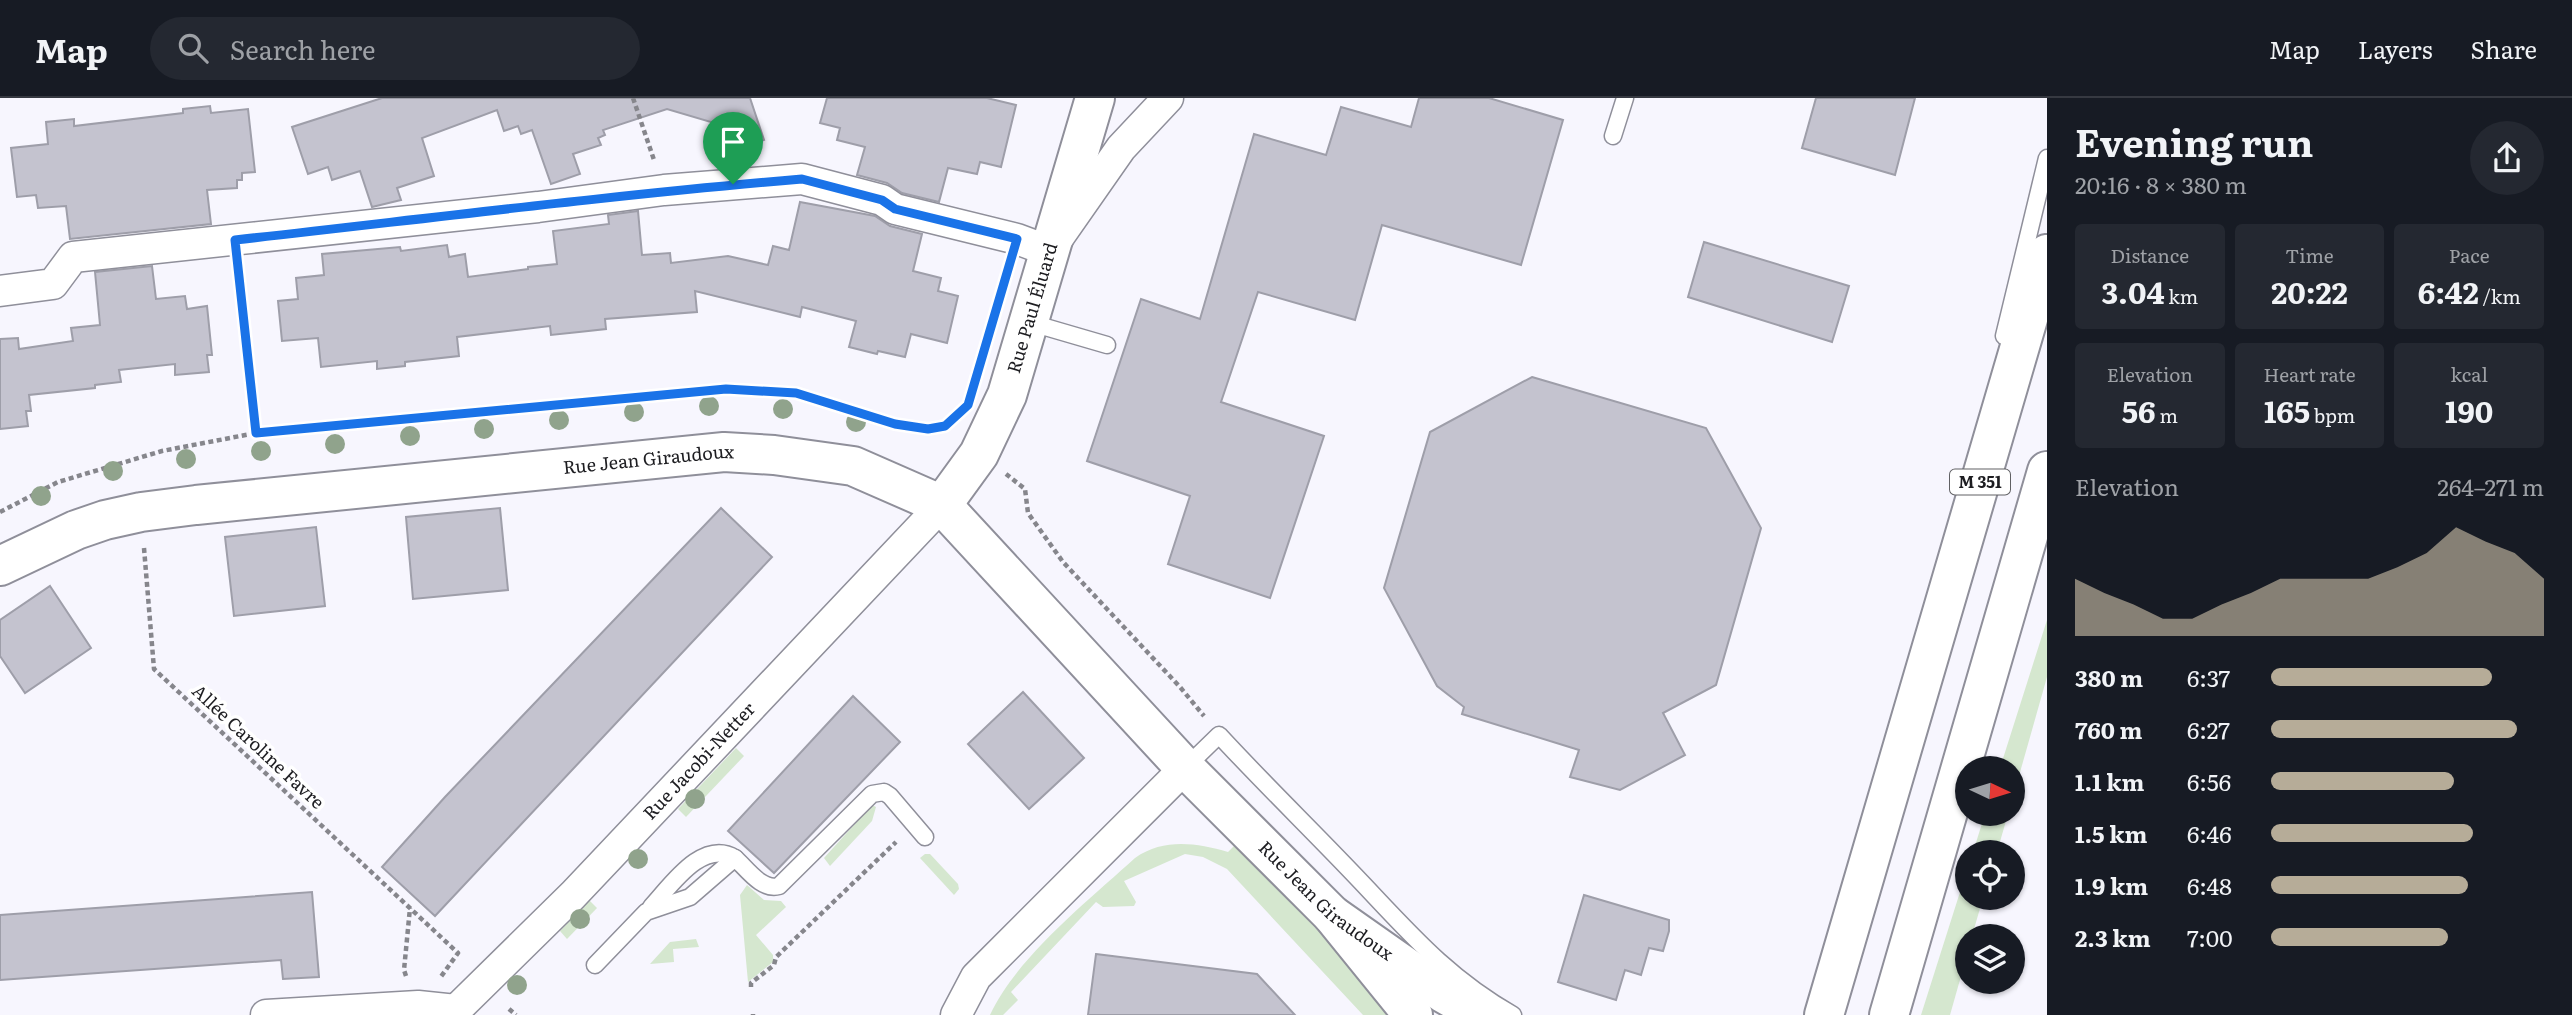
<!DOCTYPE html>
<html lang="en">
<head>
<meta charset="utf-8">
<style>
  :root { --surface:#171b24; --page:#242831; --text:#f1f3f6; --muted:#9ea1a6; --line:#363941; --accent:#b6ac98 }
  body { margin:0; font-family:Literata,serif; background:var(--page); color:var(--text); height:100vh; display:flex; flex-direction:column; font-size:26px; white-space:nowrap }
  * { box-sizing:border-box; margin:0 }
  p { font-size:23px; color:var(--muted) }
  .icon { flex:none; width:38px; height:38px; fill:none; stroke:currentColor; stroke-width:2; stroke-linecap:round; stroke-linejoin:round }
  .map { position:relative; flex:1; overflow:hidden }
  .drawer { display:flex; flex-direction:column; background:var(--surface); width:525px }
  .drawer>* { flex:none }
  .needle { width:46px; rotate:94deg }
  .tools { position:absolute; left:1955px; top:658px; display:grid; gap:14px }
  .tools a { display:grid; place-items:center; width:70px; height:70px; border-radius:50%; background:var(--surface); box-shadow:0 2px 5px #0004; font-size:35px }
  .pin { position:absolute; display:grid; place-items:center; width:60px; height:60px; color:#fff; margin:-72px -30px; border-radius:50% 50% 50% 0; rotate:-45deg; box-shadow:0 0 7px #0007 }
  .pin .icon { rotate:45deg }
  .round { display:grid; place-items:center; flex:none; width:74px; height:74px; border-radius:37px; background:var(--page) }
  .summary { display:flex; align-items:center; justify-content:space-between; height:119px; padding:0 28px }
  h1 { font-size:38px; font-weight:700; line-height:52px }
  .figures { display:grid; grid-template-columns:repeat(3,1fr); gap:10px; height:119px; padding:7px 28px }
  .figures div { display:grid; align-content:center; border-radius:7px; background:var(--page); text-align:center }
  .figures b { font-size:30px; font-weight:700 }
  .figures small { font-size:19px; font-weight:400 }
  .figures p { font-size:19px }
  .chart { height:196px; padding:14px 28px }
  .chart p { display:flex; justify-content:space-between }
  .chart svg { width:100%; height:126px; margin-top:7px; fill:var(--accent); opacity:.7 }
  ul { padding:0 28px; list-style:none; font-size:23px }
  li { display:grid; grid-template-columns:112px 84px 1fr; align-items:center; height:52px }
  li i { height:18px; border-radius:9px; background:var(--accent) }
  header { display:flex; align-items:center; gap:42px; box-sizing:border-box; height:98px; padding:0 35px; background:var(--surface); border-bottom:2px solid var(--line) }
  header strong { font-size:33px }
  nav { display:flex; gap:38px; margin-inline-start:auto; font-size:24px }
  .search { width:490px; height:63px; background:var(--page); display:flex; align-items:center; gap:18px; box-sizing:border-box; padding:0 24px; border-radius:38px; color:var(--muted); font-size:26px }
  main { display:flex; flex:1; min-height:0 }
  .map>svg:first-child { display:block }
</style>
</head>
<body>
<header>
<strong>Map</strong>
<div class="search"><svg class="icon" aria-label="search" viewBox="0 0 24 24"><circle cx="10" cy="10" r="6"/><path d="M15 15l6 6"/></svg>Search here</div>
<nav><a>Map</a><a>Layers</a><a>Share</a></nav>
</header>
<main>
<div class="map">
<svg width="2047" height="917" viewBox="0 0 2047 917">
  <rect width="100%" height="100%" fill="#f7f6fe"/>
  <g fill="#d5e7cf">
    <polygon points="2047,522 2047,579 2013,699 2012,670 2000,670"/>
    <polygon points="736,650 744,658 686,719 678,711"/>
    <polygon points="872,707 876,709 872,723 830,768 824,760"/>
    <polygon points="1985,716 2008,716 1997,754 1973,754"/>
    <path d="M1237 745 1399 917H1363L1227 771 1203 759 1185 756 1124 783 1136 804 1134 808 1103 809 1096 804 1011 894 1018 902 1003 917H990C1017 859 1088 803 1135 760 1164 740 1196 745 1228 754Z"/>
    <polygon points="925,756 930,756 958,786 959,791 954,797 920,760"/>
    <polygon points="1967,772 1967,800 1983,800 1972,838 1967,838 1967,857 1950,917 1921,917"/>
    <polygon points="747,787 764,802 781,803 786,809 756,837 773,857 773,864 748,884 740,797"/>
    <polygon points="589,802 597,810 567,841 560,833"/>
    <polygon points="696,841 699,849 673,851 674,864 650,866 670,844"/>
  </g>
  <g fill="#c4c3cf" stroke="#9e9ea9" stroke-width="2">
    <polygon points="382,0 750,0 764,42 736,52 728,29 667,11 603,32 605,37 598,40 601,47 573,56 580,76 551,86 532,32 521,36 518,28 504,33 497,12 422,40 434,78 397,90 401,102 372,109 360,73 332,82 328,69 308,76 292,29"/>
    <polygon points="827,0 987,0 1016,7 1001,69 980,64 977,76 948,70 939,104 902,95 887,85 857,77 865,49 837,42 840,30 820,25"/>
    <polygon points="1419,0 1489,0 1563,22 1521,167 1382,127 1355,222 1258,194 1221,304 1324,338 1270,500 1168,466 1190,398 1087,363 1141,201 1200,221 1254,36 1326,57 1341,9 1411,29"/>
    <polygon points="1816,0 1915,0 1895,77 1802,50"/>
    <polygon points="210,8 211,15 248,11 255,74 242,75 242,82 237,82 237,90 207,92 211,126 70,141 66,108 38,110 36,97 17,99 11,50 48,46 46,24 74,21 74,28 183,15 183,11"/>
    <polygon points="800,104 875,118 890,128 922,136 913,173 941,180 938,193 958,198 947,245 911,236 905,259 878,253 877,256 849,249 856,223 802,209 800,219 695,193 697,214 605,221 606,231 579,234 551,237 550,228 457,239 459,258 405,264 405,268 377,271 377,263 321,269 318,240 282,243 278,203 298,201 296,180 324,177 322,156 400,149 401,153 447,147 449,159 465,156 468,179 528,171 528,169 557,166 553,133 609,126 608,117 638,113 642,157 670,155 671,165 728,158 768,167 773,148 789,152"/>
    <polygon points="1704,144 1849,188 1832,244 1688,199"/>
    <polygon points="152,168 156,201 185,198 187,211 207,208 212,257 207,257 209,274 175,277 175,266 119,272 121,284 95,287 95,290 29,297 31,313 26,313 28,328 0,331 0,241 18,240 19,251 73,243 71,230 100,227 95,174"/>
    <polygon points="1532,279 1706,330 1761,430 1716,587 1663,615 1685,657 1620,692 1570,679 1579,652 1462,616 1464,609 1437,588 1384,490 1430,334"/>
    <polygon points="500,410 508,492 413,501 406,419"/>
    <polygon points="721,410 772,459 435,818 382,769 445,699"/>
    <polygon points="316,429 325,508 234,518 225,439"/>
    <polygon points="50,488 91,550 25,595 0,558 0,522"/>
    <polygon points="1023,594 1084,660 1029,711 968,646"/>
    <polygon points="853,598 900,644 774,775 728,733"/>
    <polygon points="312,794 319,879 283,881 281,862 0,882 0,817"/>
    <polygon points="1584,797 1669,822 1669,833 1663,853 1649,850 1641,877 1625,872 1616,902 1558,884"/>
    <polygon points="1096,856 1257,876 1295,917 1088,917"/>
  </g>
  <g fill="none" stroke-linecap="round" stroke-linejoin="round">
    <g stroke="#8f8f9a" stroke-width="19">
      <g id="lane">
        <polyline points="1613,38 1625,0"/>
        <polyline points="1028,224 1107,247"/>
        <polyline points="2004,238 2047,60"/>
        <path d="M1185 670 1219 637C1266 688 1317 737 1364 787 1413 839 1450 881 1513 917"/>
        <path d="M651 809C670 789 702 740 735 760"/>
        <path d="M595 867 646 814 690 799 735 760C747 771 762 793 779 788L872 696 884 694 890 698 925 739"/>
      </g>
    </g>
    <g stroke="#8f8f9a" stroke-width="33">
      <g id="street">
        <polyline points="0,193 53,186 73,159 538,109 664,92 802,81 882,102 895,111 1017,141 1049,153 1121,50 1168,0"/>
        <path id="s1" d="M456 912 573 797 942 407"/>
        <polyline points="266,917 418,908 456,912"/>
        <polyline points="956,917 976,879 1185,670"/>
      </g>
    </g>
    <g stroke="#8f8f9a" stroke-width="42">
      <g id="secondary">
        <path id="s2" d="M942 407 979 356 1007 297 1095 0"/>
        <path id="s3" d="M0 468 76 432 105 422 141 414 196 407 724 354 774 357 853 368 942 407 1185 670 1332 817 1443 895 1481 917"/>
      </g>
    </g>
    <g stroke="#8f8f9a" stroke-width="42">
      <g id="highway">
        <polyline points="1332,817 1413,917"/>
        <polyline points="1824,917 2047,156"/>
        <polyline points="1889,917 2047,373"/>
      </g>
    </g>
    <g stroke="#86868c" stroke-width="4.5" stroke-dasharray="5 3.5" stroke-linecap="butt">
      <polyline points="633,0 654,62"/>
      <polyline points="238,171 256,335"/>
      <polyline points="1006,376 1025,391 1028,415 1063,464 1180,589 1204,618"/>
      <path d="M0 414 58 384 162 353 256 335 726 291C748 292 773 290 796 295 836 302 921 351 955 319"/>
      <polyline points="144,450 154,571 458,855 440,880"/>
      <polyline points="406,878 404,872 410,810"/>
      <polyline points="751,889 751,885 774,867 776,859 896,744"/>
      <polyline points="509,911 516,917"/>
      <polyline points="753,916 753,917"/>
    </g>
    <use href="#lane" stroke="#fff" stroke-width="16"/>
    <use href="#street" stroke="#fff" stroke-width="30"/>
    <use href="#secondary" stroke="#fff" stroke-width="38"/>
    <use href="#highway" stroke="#fff" stroke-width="38"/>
  </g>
  <g fill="#90a38c">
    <circle cx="709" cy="308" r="10"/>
    <circle cx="783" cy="311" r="10"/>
    <circle cx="634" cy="314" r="10"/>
    <circle cx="559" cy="322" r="10"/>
    <circle cx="856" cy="324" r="10"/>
    <circle cx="484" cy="331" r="10"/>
    <circle cx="410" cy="338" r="10"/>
    <circle cx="335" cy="346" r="10"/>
    <circle cx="261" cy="353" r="10"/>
    <circle cx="186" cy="361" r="10"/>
    <circle cx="113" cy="373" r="10"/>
    <circle cx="41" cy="398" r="10"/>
    <circle cx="695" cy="701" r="10"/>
    <circle cx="638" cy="761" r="10"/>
    <circle cx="580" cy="821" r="10"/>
    <circle cx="517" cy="887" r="10"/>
  </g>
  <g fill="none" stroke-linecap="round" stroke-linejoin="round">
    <g stroke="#fff" stroke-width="14">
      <path id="route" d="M802 81 882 102 895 111 1017 141 968 307 945 328 928 331 895 326 796 295 726 291 256 335 235 142C424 121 613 97 802 81Z"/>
    </g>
    <use href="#route" stroke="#1a73e8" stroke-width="9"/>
  </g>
  <g text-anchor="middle" stroke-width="7" stroke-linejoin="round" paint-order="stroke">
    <rect fill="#fff" stroke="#616164" stroke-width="2" x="1950" y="371.5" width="60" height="25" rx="5"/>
    <g font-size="16" font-weight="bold" fill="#1d1d21">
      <text x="1980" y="390">M 351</text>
    </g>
    <g font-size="18" fill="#1d1d21" stroke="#fff">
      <text dy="6" stroke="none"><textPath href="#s2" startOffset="219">Rue Paul Éluard</textPath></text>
      <text dy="6" stroke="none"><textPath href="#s3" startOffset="662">Rue Jean Giraudoux</textPath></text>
      <text transform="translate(258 649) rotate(43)" y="6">Allée Caroline Favre</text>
      <text dy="6" stroke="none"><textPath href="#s1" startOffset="348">Rue Jacobi-Netter</textPath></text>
      <text dy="6" stroke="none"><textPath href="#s3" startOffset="1517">Rue Jean Giraudoux</textPath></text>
    </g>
  </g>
</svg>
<div class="tools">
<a><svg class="needle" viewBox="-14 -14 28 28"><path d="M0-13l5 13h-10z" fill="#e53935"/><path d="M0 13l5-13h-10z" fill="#9ea1a6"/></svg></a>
<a><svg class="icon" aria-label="locate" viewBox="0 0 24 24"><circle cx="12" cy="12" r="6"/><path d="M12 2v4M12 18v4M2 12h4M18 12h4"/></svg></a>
<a><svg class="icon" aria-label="layers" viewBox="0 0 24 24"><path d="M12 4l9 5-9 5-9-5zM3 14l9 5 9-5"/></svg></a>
</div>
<div class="pin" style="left:733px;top:86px;background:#1e9e55"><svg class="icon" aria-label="arrive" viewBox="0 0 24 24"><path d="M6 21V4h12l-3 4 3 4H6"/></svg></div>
</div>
<section class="drawer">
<div class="summary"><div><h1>Evening run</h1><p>20:16 · 8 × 380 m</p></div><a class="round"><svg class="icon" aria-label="share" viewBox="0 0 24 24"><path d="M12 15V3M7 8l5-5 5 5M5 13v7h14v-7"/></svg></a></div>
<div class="figures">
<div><p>Distance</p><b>3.04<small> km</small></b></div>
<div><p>Time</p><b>20:22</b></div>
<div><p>Pace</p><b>6:42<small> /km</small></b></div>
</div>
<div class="figures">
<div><p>Elevation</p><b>56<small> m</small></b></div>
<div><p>Heart rate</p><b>165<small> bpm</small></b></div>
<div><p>kcal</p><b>190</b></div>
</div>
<div class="chart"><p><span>Elevation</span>264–271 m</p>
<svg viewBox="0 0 160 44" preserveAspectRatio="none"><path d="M0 44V24L10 29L20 33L30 38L40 38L50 33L60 29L70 24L80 24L90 24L100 24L110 20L120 15L130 6L140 11L150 15L160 24V44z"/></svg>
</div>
<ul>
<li><b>380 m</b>6:37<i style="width:81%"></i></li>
<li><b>760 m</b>6:27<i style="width:90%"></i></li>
<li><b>1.1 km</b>6:56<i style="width:67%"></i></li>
<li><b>1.5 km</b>6:46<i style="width:74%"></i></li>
<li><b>1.9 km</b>6:48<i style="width:72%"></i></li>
<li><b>2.3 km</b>7:00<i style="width:65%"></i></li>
</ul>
</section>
</main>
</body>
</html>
